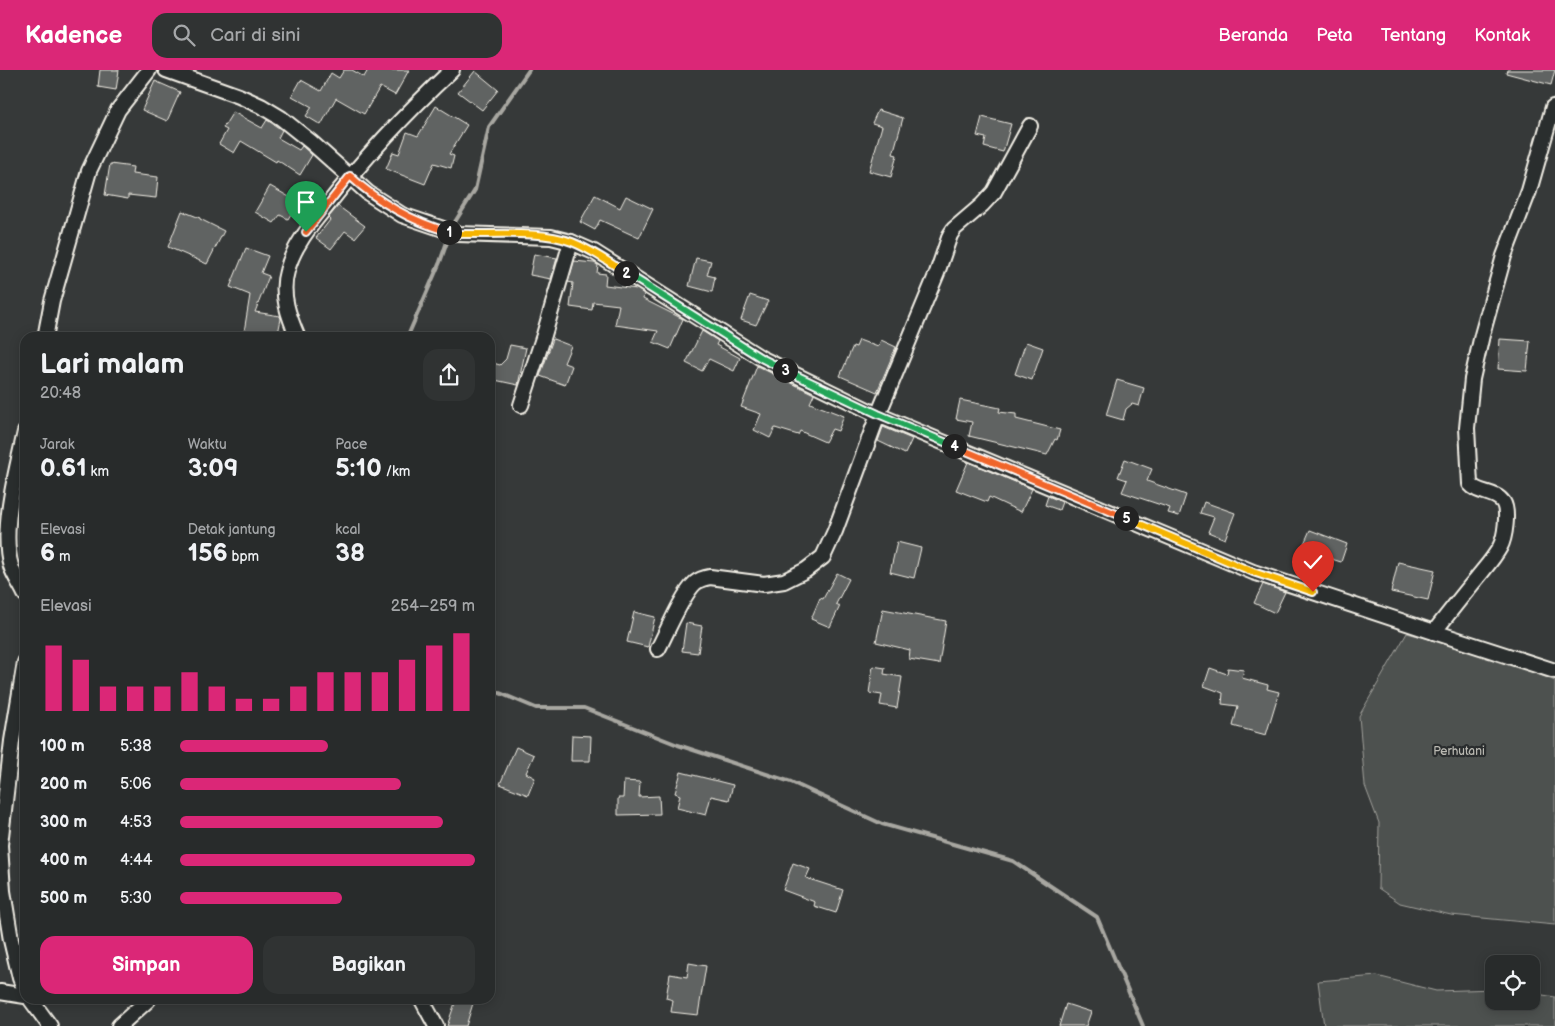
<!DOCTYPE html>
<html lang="id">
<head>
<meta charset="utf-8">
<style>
  :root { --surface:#282b2b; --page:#303333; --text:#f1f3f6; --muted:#a5a7a9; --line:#444747; --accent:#db2777 }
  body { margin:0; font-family:"Balsamiq Sans",sans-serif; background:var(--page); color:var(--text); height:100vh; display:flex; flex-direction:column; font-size:19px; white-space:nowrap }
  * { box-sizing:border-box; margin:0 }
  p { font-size:16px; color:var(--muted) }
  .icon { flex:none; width:28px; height:28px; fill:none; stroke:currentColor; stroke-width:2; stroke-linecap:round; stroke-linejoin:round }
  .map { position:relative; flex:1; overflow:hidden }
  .drawer { position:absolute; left:20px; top:262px; width:475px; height:672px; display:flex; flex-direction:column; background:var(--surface); border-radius:15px; box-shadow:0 2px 12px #0003,0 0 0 1px var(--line) }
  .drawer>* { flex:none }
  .fabs { position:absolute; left:1485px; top:885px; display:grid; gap:10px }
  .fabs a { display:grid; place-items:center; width:55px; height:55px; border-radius:10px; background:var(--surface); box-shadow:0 2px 12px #0003,0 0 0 1px var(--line); font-size:25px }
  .pin { position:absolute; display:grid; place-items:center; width:42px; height:42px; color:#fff; margin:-51px -21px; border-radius:50% 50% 50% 0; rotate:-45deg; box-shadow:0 0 5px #0007 }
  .pin .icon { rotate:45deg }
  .km { position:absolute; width:25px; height:25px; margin:-12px; border-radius:50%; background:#222; color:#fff; font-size:14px; line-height:25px; text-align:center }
  .round { display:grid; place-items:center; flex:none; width:52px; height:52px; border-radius:15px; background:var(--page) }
  .head { display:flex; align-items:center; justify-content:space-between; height:85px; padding:0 20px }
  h1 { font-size:28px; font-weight:700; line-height:38px }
  .figures { display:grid; grid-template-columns:repeat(3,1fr); gap:8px; height:85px; padding:5px 20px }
  .figures div { display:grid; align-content:center }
  .figures b { font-size:25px; font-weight:700 }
  .figures small { font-size:14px; font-weight:400 }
  .figures p { font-size:14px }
  .chart { height:140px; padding:10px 20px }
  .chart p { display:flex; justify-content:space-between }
  .chart svg { width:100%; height:90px; margin-top:5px; stroke:var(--accent); stroke-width:6 }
  .primary-button { display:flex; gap:10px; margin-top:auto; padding:10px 20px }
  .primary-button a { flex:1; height:58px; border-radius:15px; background:var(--accent); color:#fff; font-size:20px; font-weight:700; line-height:58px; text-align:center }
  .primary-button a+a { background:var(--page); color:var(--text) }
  ul { padding:0 20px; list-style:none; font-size:16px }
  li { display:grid; grid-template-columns:80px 60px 1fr; align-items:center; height:38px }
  li i { height:12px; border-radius:6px; background:var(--accent) }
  header { display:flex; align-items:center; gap:30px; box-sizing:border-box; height:70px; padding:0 25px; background:var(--accent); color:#fff }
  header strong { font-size:24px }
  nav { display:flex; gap:28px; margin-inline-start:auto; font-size:18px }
  .search { width:350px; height:45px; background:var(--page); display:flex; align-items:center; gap:12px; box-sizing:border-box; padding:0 18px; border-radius:15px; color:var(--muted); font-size:19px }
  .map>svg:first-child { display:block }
</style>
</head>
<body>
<header>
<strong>Kadence</strong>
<div class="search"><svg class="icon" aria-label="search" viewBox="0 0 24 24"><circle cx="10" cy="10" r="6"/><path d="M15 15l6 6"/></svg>Cari di sini</div>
<nav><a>Beranda</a><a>Peta</a><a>Tentang</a><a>Kontak</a></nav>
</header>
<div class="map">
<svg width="1555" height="956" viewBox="0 0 1555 956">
  <rect width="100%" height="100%" fill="#363939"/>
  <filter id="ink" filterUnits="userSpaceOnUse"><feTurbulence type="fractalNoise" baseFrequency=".02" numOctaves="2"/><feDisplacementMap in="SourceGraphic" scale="10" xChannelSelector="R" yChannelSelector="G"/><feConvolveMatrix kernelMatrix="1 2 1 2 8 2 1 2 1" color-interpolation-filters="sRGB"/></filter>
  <g filter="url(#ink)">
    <g fill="#4e514f" stroke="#a1a19c">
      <polygon points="1407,563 1492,586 1555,611 1555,855 1451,845 1400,833 1378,818 1379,753 1365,716 1359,646"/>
      <polygon points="1377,906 1436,921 1494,919 1494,931 1531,931 1531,923 1555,927 1555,956 1324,956 1318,911"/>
    </g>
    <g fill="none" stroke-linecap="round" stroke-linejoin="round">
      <g stroke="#a8a7a1" stroke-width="4">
        <polyline points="407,268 440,192 453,155 475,120 489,57 529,0"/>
        <polyline points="490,619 536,638 584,638 678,675 791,712 882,754 1013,791 1097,847 1143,956"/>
      </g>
    </g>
    <g fill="#616362" stroke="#f4f1e8">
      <polygon points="100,0 119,0 116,20 98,17"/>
      <polygon points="344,0 352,0 364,7 368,0 409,0 395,25 380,17 364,44 336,28 321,55 306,46 312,37 292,26 301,10 321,21 331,3 339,8"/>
      <polygon points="1507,0 1555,0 1551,15 1506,3"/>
      <polygon points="475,1 498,20 482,40 458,22"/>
      <polygon points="155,11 180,22 167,51 142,40"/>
      <polygon points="436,36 467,55 449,84 454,86 451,98 434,93 425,114 386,99 393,82 399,84 407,62 418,66"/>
      <polygon points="878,40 903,48 893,84 897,85 891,107 869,101 882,56 872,53"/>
      <polygon points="233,42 262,58 267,50 282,60 278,68 299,80 302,76 312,85 300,105 277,90 276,92 241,71 234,83 219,74 227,60 223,58"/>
      <polygon points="982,47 1011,54 1003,82 984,77 986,68 977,66"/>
      <polygon points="110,94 133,97 132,104 158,107 156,128 128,125 128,129 105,125"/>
      <polygon points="270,116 298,132 288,149 280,145 274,153 255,142"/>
      <polygon points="595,125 620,138 626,126 653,139 639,168 600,150 595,160 580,152"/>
      <polygon points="338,136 365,156 355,168 345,161 331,179 316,168 330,150 328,148"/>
      <polygon points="182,141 200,148 200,149 224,161 207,194 168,177"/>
      <polygon points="246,178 268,186 261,203 269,206 255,242 280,246 281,249 277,268 243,268 250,225 230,217"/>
      <polygon points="534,184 557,188 551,209 530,205"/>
      <polygon points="696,188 711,191 707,205 715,207 712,222 689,216"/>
      <polygon points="574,191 594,193 598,195 597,203 606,204 605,215 637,219 644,224 643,229 683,249 670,279 653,272 658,261 615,255 619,235 593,232 592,240 570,237 573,213 568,212"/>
      <polygon points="750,225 768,231 756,255 741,250"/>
      <polygon points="702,261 718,271 716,275 740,288 734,301 709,289 702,301 686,293"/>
      <polygon points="553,269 571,276 564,293 572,296 565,315 540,306"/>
      <polygon points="1500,269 1530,271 1527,301 1498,299"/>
      <polygon points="859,270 878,277 881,270 896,277 877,322 840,306 853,276 856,277"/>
      <polygon points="1026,272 1043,278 1032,310 1015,304"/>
      <polygon points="510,275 526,278 518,315 490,309 493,293 500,295 506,289"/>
      <polygon points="757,296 814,324 810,333 844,346 838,361 832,359 825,372 800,361 798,365 775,358 770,368 754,360 761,344 741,337"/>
      <polygon points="1117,310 1144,318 1139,336 1132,334 1126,339 1123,350 1106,345"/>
      <polygon points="960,330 1000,338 999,342 1016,344 1016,349 1060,360 1057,370 1055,369 1047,385 969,366 972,352 956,349"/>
      <polygon points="883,357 912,369 905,384 878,371"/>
      <polygon points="1125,389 1152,399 1147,411 1186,425 1179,446 1168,443 1170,438 1122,422 1127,410 1118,407"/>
      <polygon points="968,392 1032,419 1021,442 989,427 987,432 956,420"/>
      <polygon points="1048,426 1062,432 1059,440 1045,435"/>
      <polygon points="1204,432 1235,443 1225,469 1208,462 1214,447 1200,443"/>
      <polygon points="1310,460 1347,474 1341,492 1319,485 1312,499 1296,492"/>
      <polygon points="897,472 921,478 914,508 890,502"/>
      <polygon points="1398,492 1435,500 1428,530 1391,522"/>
      <polygon points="837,503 849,509 836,534 840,536 830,557 811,549 820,528 823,529"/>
      <polygon points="1263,514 1285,522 1275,543 1254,533"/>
      <polygon points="883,539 946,551 939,594 909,589 910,580 876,572"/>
      <polygon points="634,542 655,547 648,577 627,572"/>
      <polygon points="686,553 702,556 698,583 682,581"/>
      <polygon points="873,596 885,598 884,604 902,607 897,638 880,635 882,625 869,623"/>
      <polygon points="1210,598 1227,604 1228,598 1244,600 1242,608 1268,615 1267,619 1279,622 1266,665 1233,656 1238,636 1222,634 1223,623 1204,616"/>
      <polygon points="572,665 591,666 590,691 571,691"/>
      <polygon points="516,677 534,685 526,703 535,708 528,725 500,714"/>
      <polygon points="681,702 733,715 729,730 711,726 706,745 677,738 680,725 675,723"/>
      <polygon points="624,711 640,712 639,727 659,726 660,744 618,745 618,728 623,728"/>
      <polygon points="793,793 810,799 806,808 843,820 836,843 814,836 815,832 783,820"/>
      <polygon points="689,893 706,896 698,945 671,942 673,930 666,928 670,904 687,907"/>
      <polygon points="456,930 474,930 466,956 447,956"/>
      <polygon points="1066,934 1091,942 1086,956 1059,956"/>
    </g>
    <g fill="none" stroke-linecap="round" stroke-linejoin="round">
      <g stroke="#f4f1e8" stroke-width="18">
        <g id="minor">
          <polyline points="166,0 239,26 261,36 281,48 311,72 368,123 402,145 458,164 551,167 571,172 594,182 761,288 878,345 1253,502 1434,562 1555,601"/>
          <polyline points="45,268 52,231 89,101 118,40 149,0"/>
          <path d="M298 268C289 247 280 224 287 201 293 177 310 156 326 137 364 88 407 42 452 0"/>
          <polyline points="521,335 544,265 571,172"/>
          <path d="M25 362C17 399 0 460 11 496 14 506 21 515 25 524"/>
          <path d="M1434 562C1448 544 1462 526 1477 508 1485 498 1494 488 1500 477 1505 468 1509 441 1503 432 1495 421 1478 424 1470 414L1467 358 1472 309 1482 265 1504 186 1529 121 1553 37"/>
          <path d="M658 579C667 562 682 525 695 513 700 509 704 508 710 507L764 514 784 511 806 500 823 487 835 461 878 345 937 203 950 165 954 159 982 135 994 122 1030 56"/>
          <polyline points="25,592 12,671 0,775 3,821 11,870 20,908 25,920"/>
          <polyline points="0,922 25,926"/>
          <polyline points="31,930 50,956"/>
          <polyline points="422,930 436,956"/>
          <polyline points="119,956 148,930"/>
        </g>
      </g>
      <use href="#minor" stroke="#2a2d2e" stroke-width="14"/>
    </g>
  </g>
  <g fill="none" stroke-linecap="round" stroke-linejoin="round" filter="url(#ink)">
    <g stroke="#fff" stroke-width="10">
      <path id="split-1" d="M306 162 350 106C379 133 411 151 449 162"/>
    </g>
    <g stroke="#fff" stroke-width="10">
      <path id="split-2" d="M449 162 458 164C492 165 541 160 572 172 592 180 609 192 626 203"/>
    </g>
    <g stroke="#fff" stroke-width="10">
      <polyline id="split-3" points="626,203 761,288 785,300"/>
    </g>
    <g stroke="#fff" stroke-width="10">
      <polyline id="split-4" points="785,300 878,344 954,376"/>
    </g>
    <g stroke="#fff" stroke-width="10">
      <polyline id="split-5" points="954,376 1126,448"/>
    </g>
    <g stroke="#fff" stroke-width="10">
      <polyline id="split-6" points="1126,448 1253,502 1313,522"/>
    </g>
    <use href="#split-1" stroke="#f0652b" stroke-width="6"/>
    <use href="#split-2" stroke="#f5b400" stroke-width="6"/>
    <use href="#split-3" stroke="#22a559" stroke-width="6"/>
    <use href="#split-4" stroke="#22a559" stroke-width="6"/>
    <use href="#split-5" stroke="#f0652b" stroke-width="6"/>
    <use href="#split-6" stroke="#f5b400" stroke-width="6"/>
  </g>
  <g text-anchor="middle" stroke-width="4.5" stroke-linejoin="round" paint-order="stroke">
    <g font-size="12" fill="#bab9b2" stroke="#2a2d2e">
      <text x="1459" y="685">Perhutani</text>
    </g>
  </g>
</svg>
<div class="fabs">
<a><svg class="icon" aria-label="locate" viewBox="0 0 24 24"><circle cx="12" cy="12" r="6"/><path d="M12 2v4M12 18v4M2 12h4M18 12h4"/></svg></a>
</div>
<div class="pin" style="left:306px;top:162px;background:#1e9e55"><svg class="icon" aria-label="arrive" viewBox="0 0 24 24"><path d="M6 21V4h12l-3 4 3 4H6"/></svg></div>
<div class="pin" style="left:1313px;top:522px;background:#d93025"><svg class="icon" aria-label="check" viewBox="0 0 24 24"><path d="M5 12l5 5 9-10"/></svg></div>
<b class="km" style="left:449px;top:162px">1</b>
<b class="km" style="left:626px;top:203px">2</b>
<b class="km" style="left:785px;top:300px">3</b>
<b class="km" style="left:954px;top:376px">4</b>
<b class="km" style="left:1126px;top:448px">5</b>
<section class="drawer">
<div class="head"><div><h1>Lari malam</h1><p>20:48</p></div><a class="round"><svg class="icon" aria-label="share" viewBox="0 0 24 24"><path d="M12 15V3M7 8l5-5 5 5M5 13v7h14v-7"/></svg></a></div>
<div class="figures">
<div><p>Jarak</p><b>0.61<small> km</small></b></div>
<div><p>Waktu</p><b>3:09</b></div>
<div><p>Pace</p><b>5:10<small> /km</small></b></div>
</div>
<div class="figures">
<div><p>Elevasi</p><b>6<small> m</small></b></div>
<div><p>Detak jantung</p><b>156<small> bpm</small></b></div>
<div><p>kcal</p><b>38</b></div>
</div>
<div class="chart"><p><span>Elevasi</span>254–259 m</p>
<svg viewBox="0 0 160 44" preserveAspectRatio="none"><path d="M5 44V12M15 44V19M25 44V32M35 44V32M45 44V32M55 44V25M65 44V32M75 44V38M85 44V38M95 44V32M105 44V25M115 44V25M125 44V25M135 44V19M145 44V12M155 44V6"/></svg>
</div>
<ul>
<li><b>100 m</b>5:38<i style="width:50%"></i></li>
<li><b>200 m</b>5:06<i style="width:75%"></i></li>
<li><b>300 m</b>4:53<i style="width:89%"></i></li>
<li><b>400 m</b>4:44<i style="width:100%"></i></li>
<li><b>500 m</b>5:30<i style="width:55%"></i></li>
</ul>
<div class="primary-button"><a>Simpan</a><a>Bagikan</a></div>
</section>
</div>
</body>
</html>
